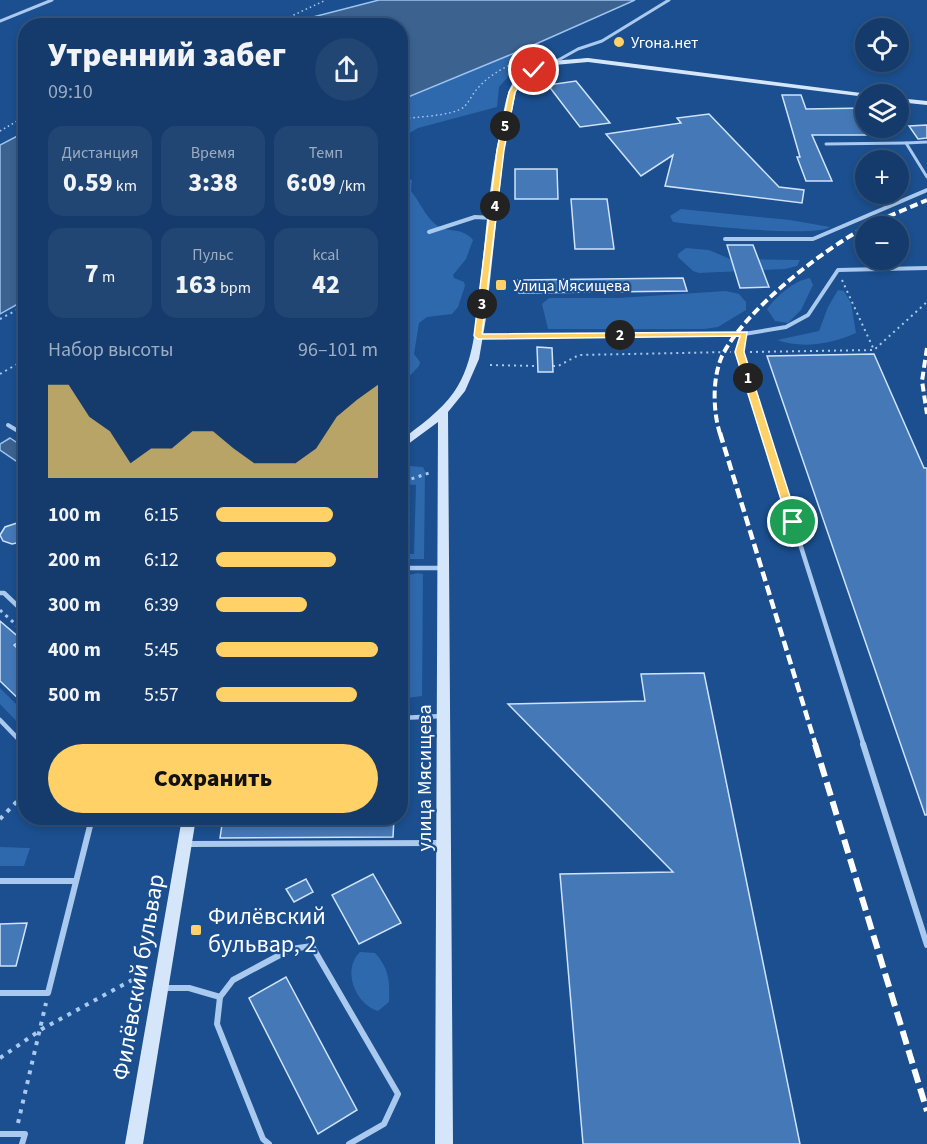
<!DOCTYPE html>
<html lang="ru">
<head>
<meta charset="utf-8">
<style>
  :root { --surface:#143b6b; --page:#214673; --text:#f1f3f6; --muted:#9dadc1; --line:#33557e; --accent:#ffd166 }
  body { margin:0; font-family:"Source Sans 3",sans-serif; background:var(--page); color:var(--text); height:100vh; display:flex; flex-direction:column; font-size:22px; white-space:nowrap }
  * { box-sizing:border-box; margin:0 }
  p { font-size:20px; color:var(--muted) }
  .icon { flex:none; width:33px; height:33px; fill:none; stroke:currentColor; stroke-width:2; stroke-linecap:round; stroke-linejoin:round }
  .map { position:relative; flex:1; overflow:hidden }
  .side { position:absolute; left:18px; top:18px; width:390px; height:807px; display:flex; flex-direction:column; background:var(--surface); border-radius:24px; box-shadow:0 3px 9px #0003,0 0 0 2px var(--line) }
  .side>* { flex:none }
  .buttons { position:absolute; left:855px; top:18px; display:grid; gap:12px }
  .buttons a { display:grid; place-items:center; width:54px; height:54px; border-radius:50%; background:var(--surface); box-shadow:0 3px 9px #0003,0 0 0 2px var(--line); font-size:30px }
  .pin { position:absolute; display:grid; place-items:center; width:51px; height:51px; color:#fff; margin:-26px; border:3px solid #fff; border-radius:50%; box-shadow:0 2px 6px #0007 }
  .km { position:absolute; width:30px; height:30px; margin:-15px; border-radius:50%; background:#222; color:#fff; font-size:16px; line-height:30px; text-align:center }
  .round { display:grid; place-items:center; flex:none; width:63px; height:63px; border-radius:32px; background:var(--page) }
  .headline { display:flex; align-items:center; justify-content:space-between; height:102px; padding:0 30px }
  h1 { font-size:33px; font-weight:800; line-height:45px }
  .metrics { display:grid; grid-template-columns:repeat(3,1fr); gap:9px; height:102px; padding:6px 30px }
  .metrics div { display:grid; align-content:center; border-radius:15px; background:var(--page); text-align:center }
  .metrics b { font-size:26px; font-weight:800 }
  .metrics small { font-size:16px; font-weight:400 }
  .metrics p { font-size:16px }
  .chart { height:168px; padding:12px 30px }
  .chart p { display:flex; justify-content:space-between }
  .chart svg { width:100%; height:108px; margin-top:6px; fill:var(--accent); opacity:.7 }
  .button { display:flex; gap:12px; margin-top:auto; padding:12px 30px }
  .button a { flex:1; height:69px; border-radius:36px; background:var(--accent); color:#111; font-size:24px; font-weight:800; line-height:69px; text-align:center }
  ul { padding:0 30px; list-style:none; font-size:20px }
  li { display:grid; grid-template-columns:96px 72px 1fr; align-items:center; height:45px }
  li i { height:15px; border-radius:8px; background:var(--accent) }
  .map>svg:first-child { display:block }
</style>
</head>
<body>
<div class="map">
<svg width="927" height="1144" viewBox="0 0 927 1144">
  <rect width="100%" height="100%" fill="#1b4f8f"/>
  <g fill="#2e69ad">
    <polygon points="529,47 553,55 516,68 499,87 497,107 418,128 401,138 401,100"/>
    <path d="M401 176 412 180 411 191C419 201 425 215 434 223 445 234 462 226 473 240L466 259 453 275 454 278 464 282 465 286 458 307 452 314 427 317 419 323 414 354 420 362 419 366 401 385Z"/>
    <path d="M681 209 790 220 830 227C817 238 696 225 673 222L670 216Z"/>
    <polygon points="686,248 709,250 730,259 800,260 797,266 785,269 699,273 693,271 678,257 678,254"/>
    <path d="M810 278 813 285 801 310 788 323 775 321 767 309C777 296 793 281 810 278Z"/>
    <path d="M838 290 844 291 851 303 856 333C832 344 802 349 777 340L819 331 828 307Z"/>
    <polygon points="726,291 739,294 746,302 746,310 718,327 704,329 548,329 542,304 549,298 618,298"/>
    <polygon points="410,466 423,467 425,471 424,559 401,559 401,554 414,554 416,485 400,484 401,468"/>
    <polygon points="417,573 423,574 422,696 401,699 405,576"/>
    <polygon points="0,688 25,713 25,730 0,704"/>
    <polygon points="0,847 30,848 24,866 0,866"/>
    <path d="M360 952 375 953C389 968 390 982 389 1002L378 1011C356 1005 341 970 360 952Z"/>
  </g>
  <g fill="#3c6290" stroke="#9cc4f0" stroke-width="1.5">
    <polygon points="379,0 635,0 529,47 401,100 400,26 282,25"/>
    <polygon points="25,132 25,300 0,314 0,145"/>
    <polygon points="10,438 25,448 25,467 0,450 0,444"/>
  </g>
  <g fill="#4478b7" stroke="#cfe3fa" stroke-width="1.5">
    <polygon points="576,81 610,123 580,127 548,85"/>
    <polygon points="782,95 801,95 806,109 866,108 866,135 812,135 832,181 806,181 797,157 800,157"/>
    <polygon points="709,114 779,187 804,190 802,203 665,186 673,155 641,176 606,134 681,123 677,118"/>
    <polygon points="927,125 927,138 918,139 909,126"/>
    <polygon points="515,169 557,169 558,199 515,199"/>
    <polygon points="571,199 607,199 614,249 575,249"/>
    <polygon points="727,245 753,245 769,287 740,288"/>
    <polygon points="683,278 687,291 519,293 518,280"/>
    <polygon points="537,347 552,348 553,372 538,372"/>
    <polygon points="874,354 924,468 927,468 927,815 925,815 767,356"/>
    <polygon points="26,520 26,541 12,544 3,541 0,535 5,527"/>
    <polygon points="0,621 22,640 14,645 26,656 26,706 0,681"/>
    <polygon points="704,673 800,1144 583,1144 560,874 673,872 508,704 645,701 641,674"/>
    <polygon points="223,818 394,818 393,837 220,838"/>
    <polygon points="373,874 401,923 359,944 332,895"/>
    <polygon points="306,879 313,892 294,902 286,889"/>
    <polygon points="27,923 16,966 0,966 0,924"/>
    <polygon points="286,977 357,1110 318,1134 249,998"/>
  </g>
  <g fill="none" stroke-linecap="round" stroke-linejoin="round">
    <g stroke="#a9c9ee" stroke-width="1.5" stroke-dasharray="1.5 3" stroke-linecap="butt">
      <polyline points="250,26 285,19 326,0"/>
      <path d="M400 119C415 117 453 116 464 107 469 102 473 93 478 88 492 72 510 64 530 58"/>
      <polyline points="0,131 26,116"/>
    </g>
    <g stroke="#a9c9ee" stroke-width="2" stroke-dasharray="2 4" stroke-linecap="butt">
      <polyline points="842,280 874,350"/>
      <polyline points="0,319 26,305"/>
      <polyline points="750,352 874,350 927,302"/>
      <polyline points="490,365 538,366"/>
      <polyline points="553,366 558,366 579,355 731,352"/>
      <polyline points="0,374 26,359"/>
    </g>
    <g stroke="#a9c9ee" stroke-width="3" stroke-dasharray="3 4.5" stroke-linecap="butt">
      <polyline points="400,488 408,480 429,473"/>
      <polyline points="0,610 26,634"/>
      <polyline points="21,652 26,649"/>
    </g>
    <g stroke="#a9c9ee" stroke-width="4" stroke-dasharray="4 6" stroke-linecap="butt">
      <polyline points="0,819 26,792"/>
      <polyline points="0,1058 42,1029 132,980"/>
      <polyline points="115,1075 131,1074"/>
      <polyline points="18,1123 46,1003"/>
    </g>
    <g stroke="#a9c9ee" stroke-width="3">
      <polyline points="0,21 52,0"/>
      <polyline points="553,63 578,49 602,41 669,0"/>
      <polyline points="927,142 906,143 927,177"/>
      <polyline points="826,144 906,143"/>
    </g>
    <g stroke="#a9c9ee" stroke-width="4">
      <polyline points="429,232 475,217 493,218"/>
      <polyline points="725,239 813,239 927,190"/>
      <polyline points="744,334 739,352 765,434"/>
      <polyline points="478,336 744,334 786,327 808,315 838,270 927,268"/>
      <polyline points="8,425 23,434"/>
    </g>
    <g stroke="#a9c9ee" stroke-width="4.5">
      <polyline points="20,433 26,436"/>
      <polyline points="765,433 864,746"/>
      <polyline points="400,581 401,568 443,568"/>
      <polyline points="0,593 4,593 26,614"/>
      <polyline points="400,718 443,716"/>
      <polyline points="0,720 25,746"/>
    </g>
    <g stroke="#a9c9ee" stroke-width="6">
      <polyline points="23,744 26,747"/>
      <polyline points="863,744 927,945"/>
      <polyline points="188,844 441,843"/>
      <polyline points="0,881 75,881"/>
      <polyline points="164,988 189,988 220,997"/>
      <polyline points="0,993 48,993 92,818"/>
      <polyline points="0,1134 25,1134 22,1144"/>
      <polyline points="269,1144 263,1139 217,1024 220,997 233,980 291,949 312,946 398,1094 384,1124 349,1144"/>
    </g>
    <g fill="#d6e6fa" fill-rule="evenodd">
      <path d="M588 58 869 94H866V97L588 62 554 65 537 72 524 78 516 92 504 150 486 318 479 359 465 391 448 412 453 1144H435L438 422 400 450V441C419 426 440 412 454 392 475 362 476 320 480 286 486 235 489 182 500 132 504 114 505 89 518 76 534 60 567 60 588 58Z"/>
      <polygon points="898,98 927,101 927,105 898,102"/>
      <polygon points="182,818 196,818 143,1144 125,1144"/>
    </g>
    <g stroke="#fff" stroke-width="4" stroke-dasharray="8 4" stroke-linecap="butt">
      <polyline points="866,226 927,200"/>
      <polyline points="927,348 922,381 927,414"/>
      <path d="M720 434C713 411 712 379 722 356 744 311 822 250 866 227"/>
    </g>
    <polyline stroke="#fff" stroke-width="4.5" stroke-dasharray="10 4.5" stroke-linecap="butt" points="720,433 816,746"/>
    <polyline stroke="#fff" stroke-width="6" stroke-dasharray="14 6" stroke-linecap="butt" points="815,744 927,1111"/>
  </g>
  <polygon fill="#ffd166" stroke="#fff" stroke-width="1.5" points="534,68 537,71 524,79 515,92 504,150 482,334 747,332 744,352 798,522 796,524 790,524 788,522 735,352 740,336 478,339 474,336 497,150 509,92 519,76"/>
  <g fill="#ffd166" stroke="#1b4f8f" stroke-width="2">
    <circle cx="619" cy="42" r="6"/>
    <rect x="495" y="279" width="12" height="12" rx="3"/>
    <rect x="190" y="924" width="12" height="12" rx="3"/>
  </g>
  <g text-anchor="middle" stroke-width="4.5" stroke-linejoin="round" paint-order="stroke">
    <g font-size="16" fill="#fff" stroke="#1b4f8f" text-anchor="start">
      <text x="631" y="48">Угона.нет</text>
      <text x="513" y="291">Улица Мясищева</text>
    </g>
    <g font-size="20" fill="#fff" stroke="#1b4f8f">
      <text transform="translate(424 778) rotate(-90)" y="7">улица Мясищева</text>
    </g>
    <g font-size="24" fill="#fff" stroke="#1b4f8f" text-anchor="start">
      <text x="208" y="924">Филёвский<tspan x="208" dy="28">бульвар, 2</tspan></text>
    </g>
    <g font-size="24" fill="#fff" stroke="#1b4f8f">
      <text transform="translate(138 977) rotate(-80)" y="8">Филёвский бульвар</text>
    </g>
  </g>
</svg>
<div class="buttons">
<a><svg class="icon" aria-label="locate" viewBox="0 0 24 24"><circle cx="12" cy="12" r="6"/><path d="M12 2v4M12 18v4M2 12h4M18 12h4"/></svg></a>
<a><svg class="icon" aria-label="layers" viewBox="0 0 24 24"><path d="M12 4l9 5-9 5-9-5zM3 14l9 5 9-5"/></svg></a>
<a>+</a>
<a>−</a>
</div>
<div class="pin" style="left:793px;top:522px;background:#1e9e55"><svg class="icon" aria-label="arrive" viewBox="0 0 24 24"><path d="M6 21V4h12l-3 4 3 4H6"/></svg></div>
<div class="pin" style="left:534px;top:70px;background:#d93025"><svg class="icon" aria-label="check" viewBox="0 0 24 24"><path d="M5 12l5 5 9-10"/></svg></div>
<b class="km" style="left:748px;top:378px">1</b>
<b class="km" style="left:620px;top:335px">2</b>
<b class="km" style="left:482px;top:304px">3</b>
<b class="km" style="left:495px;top:206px">4</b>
<b class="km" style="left:505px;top:126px">5</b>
<section class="side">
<div class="headline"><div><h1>Утренний забег</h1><p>09:10</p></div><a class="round"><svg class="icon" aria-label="share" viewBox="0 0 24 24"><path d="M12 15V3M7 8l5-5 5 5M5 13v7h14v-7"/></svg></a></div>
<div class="metrics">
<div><p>Дистанция</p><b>0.59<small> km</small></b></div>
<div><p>Время</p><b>3:38</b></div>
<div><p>Темп</p><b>6:09<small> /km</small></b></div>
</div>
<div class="metrics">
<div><b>7<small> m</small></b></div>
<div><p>Пульс</p><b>163<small> bpm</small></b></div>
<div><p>kcal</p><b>42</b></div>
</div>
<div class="chart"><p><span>Набор высоты</span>96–101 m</p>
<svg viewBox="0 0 160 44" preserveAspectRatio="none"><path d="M0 44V6L10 6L20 19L30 25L40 38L50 32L60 32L70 25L80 25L90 32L100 38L110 38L120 38L130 32L140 19L150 12L160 6V44z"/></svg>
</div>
<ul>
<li><b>100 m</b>6:15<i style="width:72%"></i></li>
<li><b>200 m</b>6:12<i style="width:74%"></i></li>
<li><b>300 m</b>6:39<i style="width:56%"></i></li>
<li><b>400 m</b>5:45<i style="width:100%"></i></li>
<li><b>500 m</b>5:57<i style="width:87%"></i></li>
</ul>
<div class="button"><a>Сохранить</a></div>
</section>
</div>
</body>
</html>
